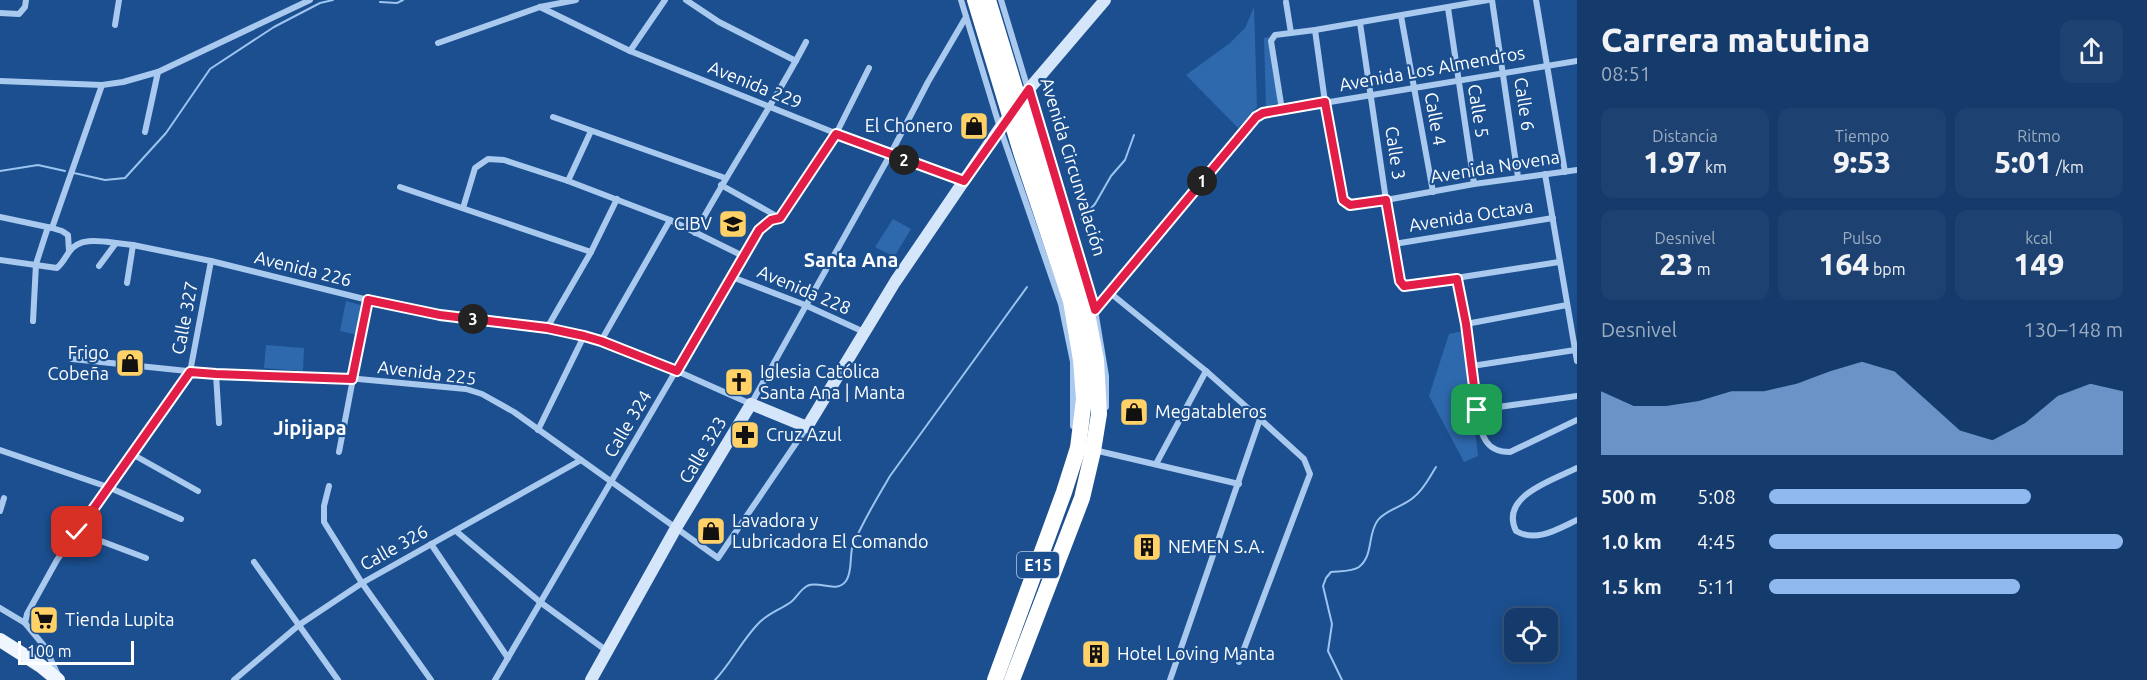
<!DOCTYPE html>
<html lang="es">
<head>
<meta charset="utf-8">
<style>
  :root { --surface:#143b6b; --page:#1d4271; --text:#f1f3f6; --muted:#9dadc1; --line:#33557e; --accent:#90b9f0 }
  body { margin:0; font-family:Ubuntu,sans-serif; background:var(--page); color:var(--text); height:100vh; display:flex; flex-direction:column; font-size:22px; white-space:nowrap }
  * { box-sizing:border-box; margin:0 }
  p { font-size:20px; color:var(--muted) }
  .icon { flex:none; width:33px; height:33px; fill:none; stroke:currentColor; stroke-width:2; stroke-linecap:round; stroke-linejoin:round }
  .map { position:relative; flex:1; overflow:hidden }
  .side { display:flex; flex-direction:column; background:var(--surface); width:570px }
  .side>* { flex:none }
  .controls { position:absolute; left:1504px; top:608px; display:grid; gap:12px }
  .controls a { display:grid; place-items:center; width:54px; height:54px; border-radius:12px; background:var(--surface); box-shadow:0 3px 15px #0003,0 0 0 2px var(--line); font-size:30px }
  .scale { position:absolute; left:18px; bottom:15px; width:116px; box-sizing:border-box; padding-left:6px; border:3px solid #fff; border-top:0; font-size:16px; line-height:21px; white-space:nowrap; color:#fff; -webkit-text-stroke:4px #1b4f8f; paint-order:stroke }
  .pin { position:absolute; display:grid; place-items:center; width:51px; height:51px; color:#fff; margin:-26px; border-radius:12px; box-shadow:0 3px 9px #0006 }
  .km { position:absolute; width:30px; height:30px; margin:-15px; border-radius:50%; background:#222; color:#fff; font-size:16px; line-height:30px; text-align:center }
  .round { display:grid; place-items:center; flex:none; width:63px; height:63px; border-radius:12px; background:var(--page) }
  .summary { display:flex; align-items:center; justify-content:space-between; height:102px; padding:0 24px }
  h1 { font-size:33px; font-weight:800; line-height:45px }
  .metrics { display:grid; grid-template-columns:repeat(3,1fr); gap:9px; height:102px; padding:6px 24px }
  .metrics div { display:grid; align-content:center; border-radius:12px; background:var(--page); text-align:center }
  .metrics b { font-size:30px; font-weight:800 }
  .metrics small { font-size:16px; font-weight:400 }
  .metrics p { font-size:16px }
  .chart { height:168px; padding:12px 24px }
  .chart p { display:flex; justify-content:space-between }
  .chart svg { width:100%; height:108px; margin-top:6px; fill:var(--accent); opacity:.7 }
  ul { padding:0 24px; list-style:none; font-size:20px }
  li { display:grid; grid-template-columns:96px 72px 1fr; align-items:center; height:45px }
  li i { height:15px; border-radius:8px; background:var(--accent) }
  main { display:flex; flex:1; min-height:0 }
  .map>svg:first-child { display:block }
</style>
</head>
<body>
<main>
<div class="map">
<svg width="1577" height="680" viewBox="0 0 1577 680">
  <rect width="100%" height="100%" fill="#1b4f8f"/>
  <g fill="#2e69ad">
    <polygon points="1254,7 1257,107 1238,128 1186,75 1230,43 1245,28"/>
    <polygon points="1269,37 1279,103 1266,107 1264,38"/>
    <polygon points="893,219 911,229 894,257 875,247"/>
    <polygon points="346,301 364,306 357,335 340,331"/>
    <polygon points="1463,331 1478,456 1464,462 1429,396 1449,334"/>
    <polygon points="266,345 304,348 303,371 264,368"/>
  </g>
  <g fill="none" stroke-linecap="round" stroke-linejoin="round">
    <g stroke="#9cc4f0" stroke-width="2">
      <polyline points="380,2 397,3 403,0"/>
      <polyline points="0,171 38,165 65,171"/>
      <polyline points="74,173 105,180 125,178 166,133 210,69 274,27 320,3 333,0"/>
      <polyline points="1081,219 1095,204 1111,176 1125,160 1134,135"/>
      <path d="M715 680C731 663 741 642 757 625 766 614 780 610 791 602 797 597 800 590 807 586 819 580 836 594 846 581 853 571 849 556 853 545 863 521 877 498 890 476L1027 287"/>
      <path d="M1342 680 1328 651 1332 624 1323 586 1326 578 1331 572C1340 571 1352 572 1359 567 1374 555 1367 534 1378 520 1387 509 1403 507 1414 497 1424 489 1429 478 1436 467"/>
    </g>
    <g stroke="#a9c9ee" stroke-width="6">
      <polyline points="686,0 719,22 796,61"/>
      <polyline points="961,0 1000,128 1061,304 1073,362 1073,426"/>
      <polyline points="1001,0 1095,310 1106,376 1106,407"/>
      <polyline points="1492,0 1518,177"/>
      <polyline points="1536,0 1565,172"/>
      <polyline points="1286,2 1291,33"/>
      <polyline points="540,7 630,51 890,155 963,181"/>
      <polyline points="1448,8 1474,184"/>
      <polyline points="0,13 19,14 25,7 26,0"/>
      <polyline points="1401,16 1433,192"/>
      <polyline points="1360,23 1386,200 1400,281 1404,286 1559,262"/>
      <polyline points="115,25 119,0"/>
      <polyline points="1315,30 1325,102 1343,200 1346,204 1386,200 1474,184 1577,170"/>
      <polyline points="438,43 540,7 576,0"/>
      <polyline points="630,51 665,0"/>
      <polyline points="0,81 102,85 123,82 158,72 310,0"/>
      <polyline points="1282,110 1271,41 1275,35 1315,30 1488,0"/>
      <polyline points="553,117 725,178"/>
      <polyline points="145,132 158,72"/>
      <polyline points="1545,174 1577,361"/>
      <polyline points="568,181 591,131"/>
      <polyline points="721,185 780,218"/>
      <polyline points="400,187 591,252"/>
      <polyline points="463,208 475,168 488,159 504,160 568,181 670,220 743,256"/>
      <polyline points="0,217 52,228 102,85"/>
      <polyline points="52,228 62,231 68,235 69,251"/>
      <path d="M695 233C730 168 772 107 806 42"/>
      <polyline points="1394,244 1553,218"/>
      <path d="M0 260 57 268C62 264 65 258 69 252 79 237 100 241 116 243"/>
      <polyline points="99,266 116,243 133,245"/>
      <polyline points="732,277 805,305 864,332"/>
      <path d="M1457 279C1462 307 1467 334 1471 362 1474 382 1475 425 1486 441 1491 449 1501 452 1510 452L1577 420"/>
      <polyline points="127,283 133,245 211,261 368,300 440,315 547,328 584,336 601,341 677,371 751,404 890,155 928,82 966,17"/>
      <polyline points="1109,292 1206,371 1260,419 1170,680"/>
      <polyline points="1095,310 1249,125 1263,113 1577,61"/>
      <polyline points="33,321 36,264 48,227"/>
      <polyline points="1466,324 1567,305"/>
      <polyline points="547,328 591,252 617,199"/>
      <polyline points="601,341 670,220"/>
      <polyline points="72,359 216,374 337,377 466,389 482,394 514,412 718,558 807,427"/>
      <polyline points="1472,366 1575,350"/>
      <polyline points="216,374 219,423"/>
      <polyline points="1477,410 1577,396"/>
      <polyline points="538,430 584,336"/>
      <polyline points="0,450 108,487 181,519"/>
      <polyline points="1094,450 1239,484"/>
      <polyline points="339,452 368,300"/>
      <polyline points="132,454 198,491"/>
      <polyline points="1156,464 1206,371"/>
      <path d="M1577 468C1553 480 1499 496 1516 531 1536 543 1558 529 1577 520"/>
      <polyline points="329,486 324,506 324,522 362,583 431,680"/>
      <polyline points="0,511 4,498"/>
      <polyline points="456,531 540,602 607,651"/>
      <polyline points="77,532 146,558"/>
      <polyline points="431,544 508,658"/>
      <polyline points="254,562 338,680"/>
      <polyline points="0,608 25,623"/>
      <polyline points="1239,662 1310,474 1304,459 1260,419"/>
      <polyline points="58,675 45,647 25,623 27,614 57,560 190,372 211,261"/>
      <polyline points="234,680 299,625 362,583 581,460"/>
      <polyline points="495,680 743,256 765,223 780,218 836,134 869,68"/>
    </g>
    <polyline stroke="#d6e6fa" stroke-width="12" points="591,680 676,528 751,404 807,427 895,282 1000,128 1029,89 1105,0"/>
    <polyline stroke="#f0f6ff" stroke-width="14" points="0,640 41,666 58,680"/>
    <g stroke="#fff" stroke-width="16">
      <polyline points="995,680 1064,492 1078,448"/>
      <polyline points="1012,680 1082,498 1093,451"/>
    </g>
    <g stroke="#fff" stroke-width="16">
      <polyline points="975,0 1021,152 1071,301 1081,360 1084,399 1078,448"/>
      <polyline points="988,0 1057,226 1085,303 1096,360 1099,414 1093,451"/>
    </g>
  </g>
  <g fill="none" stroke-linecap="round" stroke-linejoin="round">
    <g stroke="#fff" stroke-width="12">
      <polyline id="route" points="77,532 190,372 216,374 352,379 368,300 440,315 547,328 584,336 601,341 677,371 759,230 771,220 780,218 836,134 964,181 1029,89 1095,310 1256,117 1263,113 1325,102 1343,200 1350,205 1386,200 1400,281 1404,286 1457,279 1466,324 1477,410"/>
    </g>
    <use href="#route" stroke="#e11d48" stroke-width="8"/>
  </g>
  <defs>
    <g id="shop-square" transform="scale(1.5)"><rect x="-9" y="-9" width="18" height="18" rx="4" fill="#ffd166" stroke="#1b4f8f"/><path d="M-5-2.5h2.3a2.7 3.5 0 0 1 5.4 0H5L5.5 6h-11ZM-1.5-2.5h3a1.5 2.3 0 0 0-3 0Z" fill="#111"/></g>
    <g id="school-square" transform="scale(1.5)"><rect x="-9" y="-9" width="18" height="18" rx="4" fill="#ffd166" stroke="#1b4f8f"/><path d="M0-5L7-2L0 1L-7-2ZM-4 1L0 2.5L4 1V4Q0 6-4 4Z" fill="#111"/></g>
    <g id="church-square" transform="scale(1.5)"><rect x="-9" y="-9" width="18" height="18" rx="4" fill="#ffd166" stroke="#1b4f8f"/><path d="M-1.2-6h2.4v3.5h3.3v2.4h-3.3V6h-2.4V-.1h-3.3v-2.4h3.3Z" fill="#111"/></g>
    <g id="pharmacy-square" transform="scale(1.5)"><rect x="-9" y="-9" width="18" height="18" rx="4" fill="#ffd166" stroke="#1b4f8f"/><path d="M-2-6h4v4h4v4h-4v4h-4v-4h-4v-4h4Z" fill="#111"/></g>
    <g id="building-square" transform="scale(1.5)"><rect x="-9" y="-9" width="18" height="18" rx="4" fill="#ffd166" stroke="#1b4f8f"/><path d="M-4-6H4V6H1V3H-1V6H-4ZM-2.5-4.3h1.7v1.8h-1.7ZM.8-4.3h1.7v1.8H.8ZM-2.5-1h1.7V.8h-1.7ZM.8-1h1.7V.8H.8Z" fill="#111"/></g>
    <g id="supermarket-square" transform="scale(1.5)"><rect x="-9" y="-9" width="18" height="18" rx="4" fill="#ffd166" stroke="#1b4f8f"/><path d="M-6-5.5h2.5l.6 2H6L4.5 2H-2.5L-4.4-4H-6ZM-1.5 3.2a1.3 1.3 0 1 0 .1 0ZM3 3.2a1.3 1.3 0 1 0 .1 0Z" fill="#111"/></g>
  </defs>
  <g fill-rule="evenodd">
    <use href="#shop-square" x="974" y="126"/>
    <use href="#school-square" x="733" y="224"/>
    <use href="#shop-square" x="130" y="363"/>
    <use href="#church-square" x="739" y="382"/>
    <use href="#shop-square" x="1134" y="412"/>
    <use href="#pharmacy-square" x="745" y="435"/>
    <use href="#shop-square" x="711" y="531"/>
    <use href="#building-square" x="1147" y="547"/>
    <use href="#supermarket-square" x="44" y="620"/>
    <use href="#building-square" x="1096" y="654"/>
  </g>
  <g text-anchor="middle" stroke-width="4.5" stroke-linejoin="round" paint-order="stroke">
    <rect fill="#1b4f8f" stroke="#bbcadd" stroke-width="1.5" x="1017" y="552" width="42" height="26" rx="4.5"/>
    <g font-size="16" font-weight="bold" fill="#fff">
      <text x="1038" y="571">E15</text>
    </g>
    <g font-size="18" fill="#fff" stroke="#1b4f8f">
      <text transform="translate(1432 69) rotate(-10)" y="6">Avenida Los Almendros</text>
      <text transform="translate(755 85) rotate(22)" y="6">Avenida 229</text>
      <text transform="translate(1524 104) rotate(82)" y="6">Calle 6</text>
      <text transform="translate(1478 111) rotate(81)" y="6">Calle 5</text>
      <text transform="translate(1435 119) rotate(80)" y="6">Calle 4</text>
      <text transform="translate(1395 153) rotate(82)" y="6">Calle 3</text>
      <text transform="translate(1073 167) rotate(73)" y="6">Avenida Circunvalación</text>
      <text transform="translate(1495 167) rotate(-9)" y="6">Avenida Novena</text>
      <text transform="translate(1471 216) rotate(-9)" y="6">Avenida Octava</text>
      <text transform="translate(303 269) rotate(14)" y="6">Avenida 226</text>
      <text transform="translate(804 290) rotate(23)" y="6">Avenida 228</text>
      <text transform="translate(185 318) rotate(-79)" y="6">Calle 327</text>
      <text transform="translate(427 373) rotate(7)" y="6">Avenida 225</text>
      <text transform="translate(628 424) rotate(-59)" y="6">Calle 324</text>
      <text transform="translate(703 450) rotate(-59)" y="6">Calle 323</text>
      <text transform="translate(394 548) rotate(-29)" y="6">Calle 326</text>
    </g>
    <g font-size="18" fill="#fff" stroke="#1b4f8f" text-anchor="start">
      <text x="953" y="132" text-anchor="end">El Chonero</text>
      <text x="712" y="230" text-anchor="end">CIBV</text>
      <text x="109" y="359" text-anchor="end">Frigo<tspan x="109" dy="21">Cobeña</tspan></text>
      <text x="760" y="378">Iglesia Católica<tspan x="760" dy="21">Santa Ana | Manta</tspan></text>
      <text x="1155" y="418">Megatableros</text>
      <text x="766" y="441">Cruz Azul</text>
      <text x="732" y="527">Lavadora y<tspan x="732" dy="21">Lubricadora El Comando</tspan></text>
      <text x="1168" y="553">NEMEN S.A.</text>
      <text x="65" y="626">Tienda Lupita</text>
      <text x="1117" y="660">Hotel Loving Manta</text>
    </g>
    <g font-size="20" font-weight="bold" fill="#fff" stroke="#1b4f8f">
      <text x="851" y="267">Santa Ana</text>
      <text x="310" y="435">Jipijapa</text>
    </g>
  </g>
</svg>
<div class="controls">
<a><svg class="icon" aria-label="locate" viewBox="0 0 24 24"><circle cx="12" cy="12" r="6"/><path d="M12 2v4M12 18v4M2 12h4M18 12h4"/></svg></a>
</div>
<div class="scale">100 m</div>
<div class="pin" style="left:1477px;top:410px;background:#1e9e55"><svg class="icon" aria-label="arrive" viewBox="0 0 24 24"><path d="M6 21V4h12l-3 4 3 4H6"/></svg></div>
<div class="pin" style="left:77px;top:532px;background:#d93025"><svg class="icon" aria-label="check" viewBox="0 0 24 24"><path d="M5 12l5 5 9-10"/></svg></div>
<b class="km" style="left:1202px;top:181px">1</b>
<b class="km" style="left:904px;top:160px">2</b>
<b class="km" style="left:473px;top:319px">3</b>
</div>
<section class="side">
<div class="summary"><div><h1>Carrera matutina</h1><p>08:51</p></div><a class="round"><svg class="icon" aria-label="share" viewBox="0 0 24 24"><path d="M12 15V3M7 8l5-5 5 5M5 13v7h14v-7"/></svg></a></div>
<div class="metrics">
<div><p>Distancia</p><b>1.97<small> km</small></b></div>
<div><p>Tiempo</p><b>9:53</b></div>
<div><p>Ritmo</p><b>5:01<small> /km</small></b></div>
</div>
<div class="metrics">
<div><p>Desnivel</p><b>23<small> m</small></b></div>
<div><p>Pulso</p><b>164<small> bpm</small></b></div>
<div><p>kcal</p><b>149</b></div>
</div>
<div class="chart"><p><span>Desnivel</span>130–148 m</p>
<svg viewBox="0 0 160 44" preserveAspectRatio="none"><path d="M0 44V18L10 24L20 24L30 22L40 18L50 18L60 15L70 10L80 6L90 10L100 22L110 34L120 38L130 31L140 20L150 15L160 18V44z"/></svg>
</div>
<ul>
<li><b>500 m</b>5:08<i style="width:74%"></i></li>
<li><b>1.0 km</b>4:45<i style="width:100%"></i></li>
<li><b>1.5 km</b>5:11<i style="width:71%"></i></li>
</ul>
</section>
</main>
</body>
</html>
